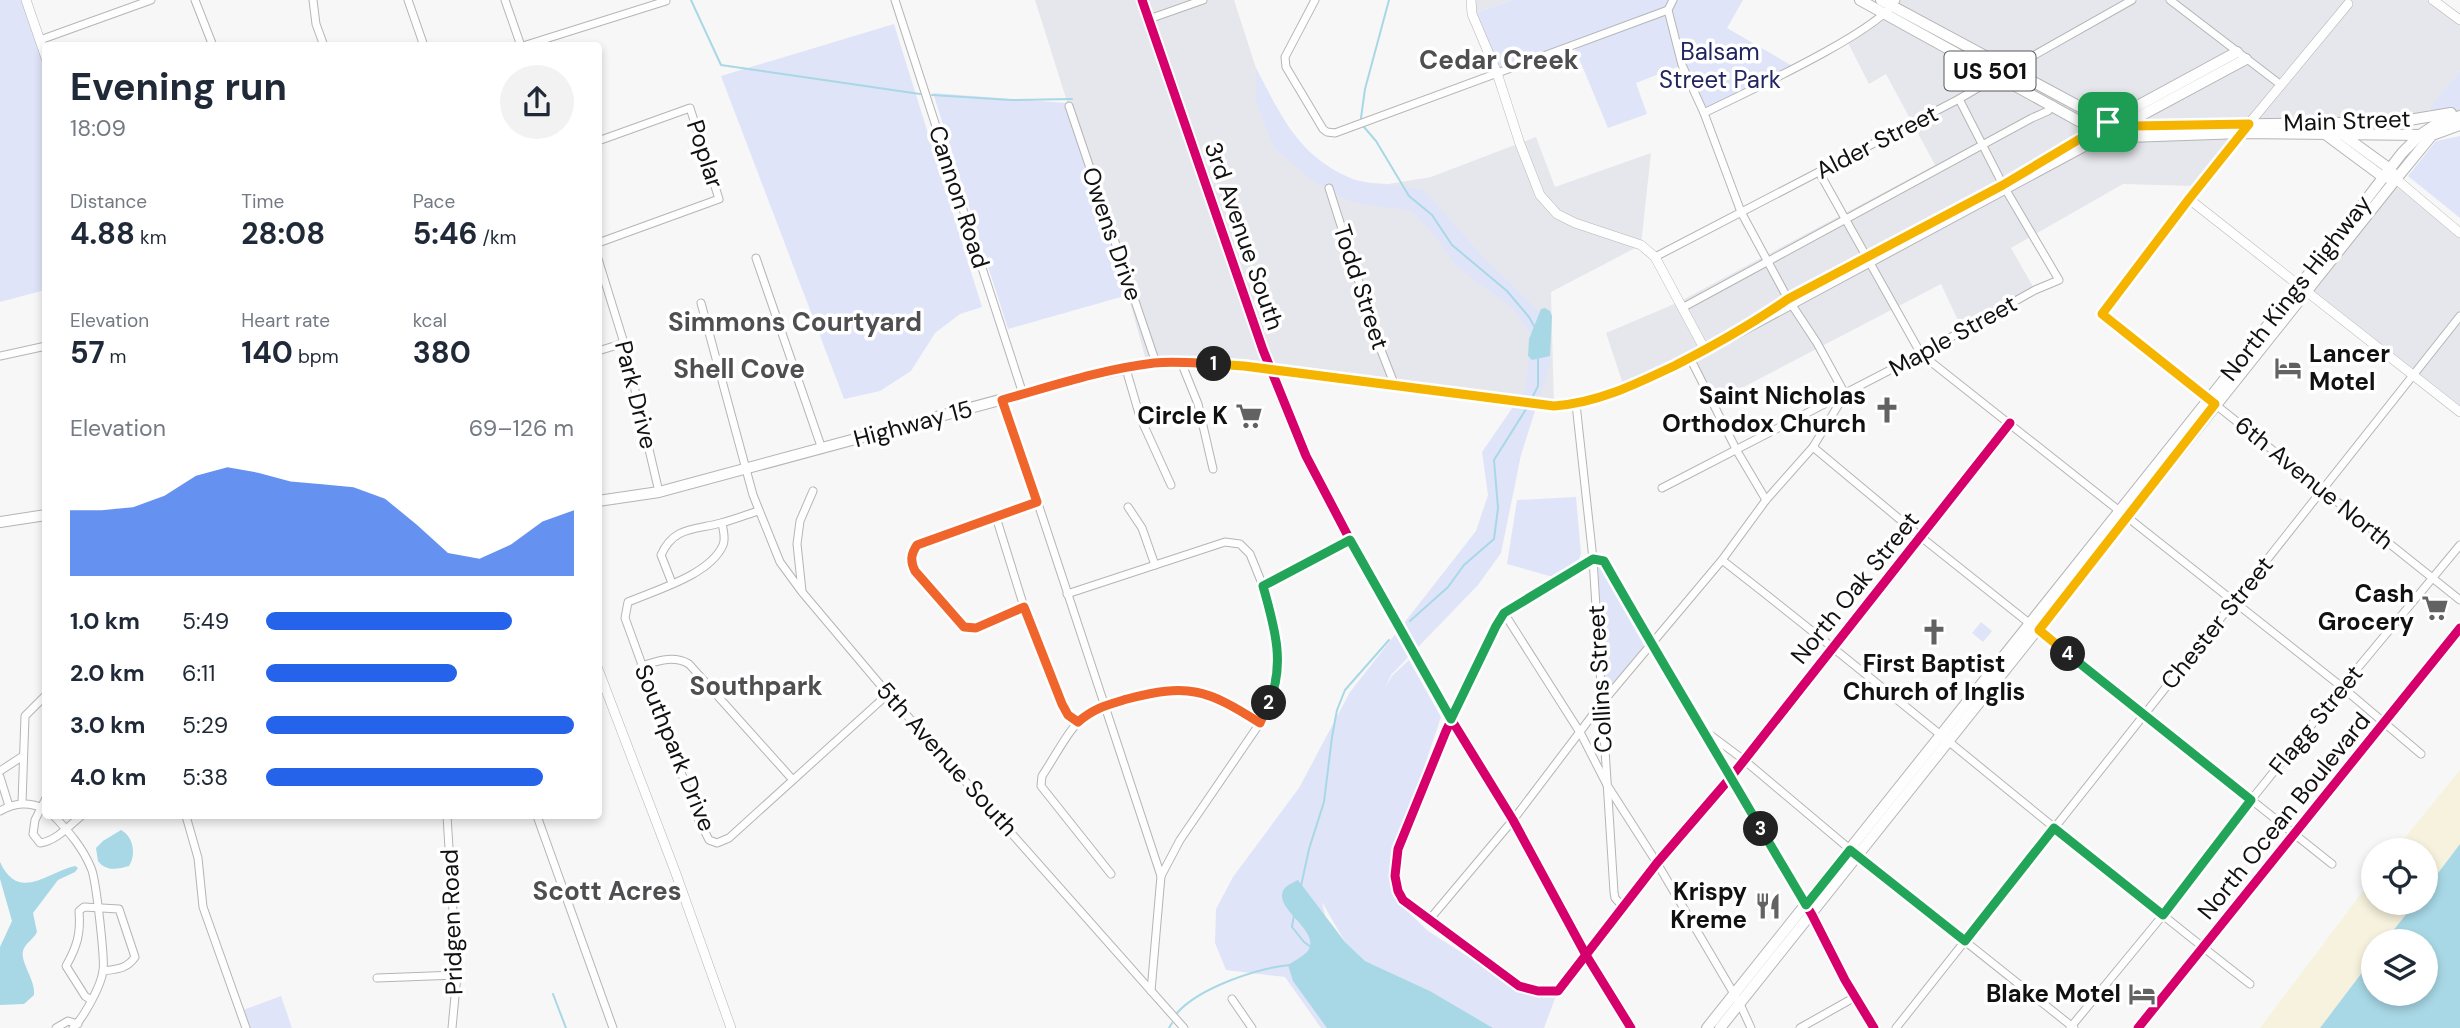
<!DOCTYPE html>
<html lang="en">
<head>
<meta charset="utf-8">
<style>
  :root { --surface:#fff; --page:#f2f2f3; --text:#1f2937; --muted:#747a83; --accent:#2563eb }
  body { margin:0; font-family:"DM Sans",sans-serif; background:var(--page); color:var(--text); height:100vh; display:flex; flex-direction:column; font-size:26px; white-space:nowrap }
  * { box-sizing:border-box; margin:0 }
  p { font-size:23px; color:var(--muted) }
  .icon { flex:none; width:38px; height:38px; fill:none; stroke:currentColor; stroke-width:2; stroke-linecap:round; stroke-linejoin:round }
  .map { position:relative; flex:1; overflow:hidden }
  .panel { position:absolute; left:42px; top:42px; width:560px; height:777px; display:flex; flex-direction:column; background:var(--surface); border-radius:7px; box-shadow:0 4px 10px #0003 }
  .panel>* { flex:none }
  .buttons { position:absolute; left:2361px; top:838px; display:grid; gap:14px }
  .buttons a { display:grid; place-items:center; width:77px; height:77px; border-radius:50%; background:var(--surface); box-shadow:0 4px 10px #0003; font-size:35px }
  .pin { position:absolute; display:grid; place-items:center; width:60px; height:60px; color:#fff; margin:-30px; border-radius:14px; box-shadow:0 4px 10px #0006 }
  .km { position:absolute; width:35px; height:35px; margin:-18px; border-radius:50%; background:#222; color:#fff; font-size:19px; line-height:35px; text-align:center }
  .round { display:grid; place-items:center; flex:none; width:74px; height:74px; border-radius:37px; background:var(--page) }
  .overview { display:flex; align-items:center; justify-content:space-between; height:119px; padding:0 28px }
  h1 { font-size:38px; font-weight:700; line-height:52px }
  .figures { display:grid; grid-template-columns:repeat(3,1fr); gap:10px; height:119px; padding:7px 28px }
  .figures div { display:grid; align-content:center }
  .figures b { font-size:30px; font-weight:700 }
  .figures small { font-size:19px; font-weight:400 }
  .figures p { font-size:19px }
  .chart { height:196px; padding:14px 28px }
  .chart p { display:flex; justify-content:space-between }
  .chart svg { width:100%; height:126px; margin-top:7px; fill:var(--accent); opacity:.7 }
  ul { padding:0 28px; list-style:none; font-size:23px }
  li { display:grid; grid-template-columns:112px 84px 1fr; align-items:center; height:52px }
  li i { height:18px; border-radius:9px; background:var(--accent) }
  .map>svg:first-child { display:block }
</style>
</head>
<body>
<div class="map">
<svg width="2460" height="1028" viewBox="0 0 2460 1028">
  <rect width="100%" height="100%" fill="#f7f7f7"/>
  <g fill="#e6e7ec">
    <polygon points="1035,0 1234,0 1256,68 1256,102 1310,179 1388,184 1431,177 1536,137 1555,187 1651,153 1641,245 1551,292 1554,406 1272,370 1147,364 1128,295"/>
    <polygon points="1471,0 1512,0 1472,14"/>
    <polygon points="1881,0 2433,0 2460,20 2460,71 2422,119 2242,133 2194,186 2123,184 2011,248 2035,290 1963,331 1941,284 1713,403 1690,358 1625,390 1606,333 1679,302 1935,165 1886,74 1869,84 1846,39 1892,7"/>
    <polygon points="2396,179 2460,232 2460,412 2307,290"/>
  </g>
  <g fill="#e0e4f8">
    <polygon points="0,0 27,0 45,58 45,290 0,302"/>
    <polygon points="1512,0 1743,0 1727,28 1794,67 1704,113 1682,65 1636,83 1647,114 1608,128 1573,44 1497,73 1472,14"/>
    <polygon points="894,24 982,307 960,314 935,333 911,371 880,391 844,399 721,76"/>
    <path d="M1256 68C1281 115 1297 154 1348 177 1364 185 1404 186 1423 189L1484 258 1547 319 1551 361 1521 455 1501 553 1478 585 1391 675 1385 688 1392 676 1409 660 1441 717 1390 868V880L1400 904 1428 931 1517 988 1557 993 1544 1028H1493L1430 991 1365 961 1345 942 1322 902 1328 928 1378 974 1474 1028H1321L1285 977 1226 970 1215 943 1216 909 1233 877 1299 788 1350 692 1476 531 1488 495 1482 452 1526 388 1531 334 1511 307 1457 267 1434 235 1412 211 1351 202 1310 179 1274 148 1256 102Z"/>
    <polygon points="2460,71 2460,110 2439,116 2429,109"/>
    <polygon points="933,93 1066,103 1128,295 1008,329"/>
    <polygon points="2460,136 2460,218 2408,176 2436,141"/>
    <polygon points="1576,497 1581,554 1578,562 1553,577 1507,564 1517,500"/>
    <polygon points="1603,564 1644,642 1643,648 1608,689 1604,685 1598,566"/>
    <polygon points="1981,622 1992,631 1983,642 1972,633"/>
    <polygon points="281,996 292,1028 246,1028 240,1011"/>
  </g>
  <g fill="#f7f2dd">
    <polygon points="2460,770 2460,844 2426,889 2426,850 2395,850"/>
    <polygon points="2373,878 2373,903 2415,903 2385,941 2373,942 2373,958 2320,1028 2260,1028"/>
  </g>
  <g fill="#a8d8e6">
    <polygon points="1545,308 1550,311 1552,316 1550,356 1532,360 1528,356 1529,339 1541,309"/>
    <path d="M121 830C134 837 136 855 129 866 118 869 106 872 98 861L96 848 103 841Z"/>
    <polygon points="2460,844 2460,1028 2320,1028 2373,958 2373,994 2426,994 2426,942 2385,941 2415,903 2426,903 2426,889"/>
    <path d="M0 862C19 903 47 872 75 866L78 868 75 872 58 880 33 913 37 932C34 939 25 943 23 951 20 962 36 981 34 995L24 1004 0 1005V947L12 921 0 879Z"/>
    <path d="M1298 880 1345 942 1365 961 1430 991 1493 1028H1327L1293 981 1288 965C1294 961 1302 957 1307 952 1324 931 1271 909 1284 889 1287 885 1294 882 1298 880Z"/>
  </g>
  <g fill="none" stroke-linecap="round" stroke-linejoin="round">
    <g stroke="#a8d8e6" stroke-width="2">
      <polyline points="691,0 721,65 920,94"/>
      <polyline points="932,95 1011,100 1072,99"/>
      <polyline points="1361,118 1365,89 1389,0"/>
      <polyline points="1364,127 1376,141 1409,196 1432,215 1452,245 1507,291 1529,317 1534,326"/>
      <polyline points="1532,398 1538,386 1538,359"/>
      <polyline points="1410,621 1448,587 1464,565 1494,539 1498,508 1494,460 1528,406"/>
      <polyline points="1301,886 1309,849 1324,802 1332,737 1337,710 1345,690 1389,640"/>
      <polyline points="1294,915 1292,927 1304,942 1311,947"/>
      <polyline points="553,994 566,1028"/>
      <path d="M1177 1013C1199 988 1257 968 1290 965"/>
      <polyline points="1169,1028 1172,1023"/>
    </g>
    <g stroke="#b5b5b5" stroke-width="9">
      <g id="minor">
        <polyline points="195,0 213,46"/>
        <polyline points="313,0 316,24 324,46"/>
        <polyline points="408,0 424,46"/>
        <polyline points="505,0 521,46"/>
        <polyline points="895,0 1023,394"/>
        <polyline points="1315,0 1285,57 1286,67 1323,129 1327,132 1335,133 1668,10 1673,0"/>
        <polyline points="2170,0 2281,85"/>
        <polyline points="1149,19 1203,0"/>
        <polyline points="40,40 151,0"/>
        <polyline points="523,46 666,1"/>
        <polyline points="2008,70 2132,0"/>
        <polyline points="1069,106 1156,363"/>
        <path d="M1704 113C1742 94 1879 32 1896 0"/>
        <polyline points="2242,133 2189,199 2102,314 2460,600"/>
        <polyline points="598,141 690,108 719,199 598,243"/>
        <polyline points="1819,172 1921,354 2342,687 2421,754"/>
        <polyline points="1329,188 1379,345 1395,386"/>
        <polyline points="1655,257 1959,99 1998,76"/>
        <polyline points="756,258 822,449"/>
        <polyline points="598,259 624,343 659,492"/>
        <polyline points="701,303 753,495 780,562 802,592 888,694 1184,1028"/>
        <polyline points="1682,308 2032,118 2048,111 2053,105"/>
        <polyline points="598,351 624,343"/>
        <polyline points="0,356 46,346"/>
        <polyline points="1690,358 1737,451 1766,500"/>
        <polyline points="1181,362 1198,404 1213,469"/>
        <polyline points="1126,369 1140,417 1171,485"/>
        <polyline points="1002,400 1018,443 1161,876 1151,991"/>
        <polyline points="1576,404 1593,559 1614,892 1615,898 1624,908"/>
        <polyline points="1813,447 1921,537 2332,864"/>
        <polyline points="1662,488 1921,354 2035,290 2059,280 2003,185 1959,99"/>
        <polyline points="1128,507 1142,528 1155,565"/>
        <polyline points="996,517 1024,607 1062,704 1068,714 1078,722"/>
        <path d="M722 523C723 530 726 538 723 545 710 575 656 590 628 602L625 618 697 816 709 840 717 843 729 838 888 694"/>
        <path d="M1722 560C1900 698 2071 845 2250 984"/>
        <path d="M672 583 661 555C674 526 695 530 721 523 733 520 746 515 758 511"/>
        <polyline points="1263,586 1350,540"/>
        <polyline points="802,591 797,544 800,521 813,491"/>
        <polyline points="1067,594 1225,542 1240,544 1250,554 1263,586 1276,631 1279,658 1275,690 1260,723 1180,840 1161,876"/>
        <polyline points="1024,607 976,628 964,627 915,571 911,558 917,545 1037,502"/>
        <polyline points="1504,613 1581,734 1607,785 1657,863 1740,1004 1751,1028"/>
        <path d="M641 666C658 661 673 655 689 664L793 780"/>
        <polyline points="1709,734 1744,760 1858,856 2074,1028"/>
        <polyline points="0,771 23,756"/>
        <polyline points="0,777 9,806"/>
        <path d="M46 798 35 820 33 834 40 843C56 841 69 826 81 816"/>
        <polyline points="22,803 25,716 44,697"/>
        <path d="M0 811C16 802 29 802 46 809"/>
        <path d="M54 816C69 832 83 848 91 868 96 878 105 960 103 971 101 986 84 1017 73 1028"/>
        <polyline points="186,816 198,858 203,907 246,1028"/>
        <polyline points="447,816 457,975 452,1028"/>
        <polyline points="537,816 613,1028"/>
        <path d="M1111 874 1041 786 1042 776C1055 757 1071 724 1089 712 1100 704 1117 702 1130 699 1191 682 1208 690 1260 723"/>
        <polyline points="1429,920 1513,820 1601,704 1722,560 1766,500 1813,447 1845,394 1817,343 1788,299 1741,212 1704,113 1682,65 1668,10"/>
        <path d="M1586 955 1558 991H1538L1519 986 1403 900C1393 883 1394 868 1398 849L1446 731 1499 620 1504 613 1593 559 1604 561 1651 644 1705 731 1812 915 1845 980 1874 1028"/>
        <polyline points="377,978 457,975"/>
        <polyline points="1232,999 1252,1028"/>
        <path d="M91 1000 85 996 66 966C77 947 81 933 79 911L84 907 119 909 135 957C127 969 117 969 103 971"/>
        <polyline points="56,1028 68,1021 78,1024"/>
        <polyline points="1800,1028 1855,997"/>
        <polyline points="1896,1028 2460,316"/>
        <polyline points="2070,1028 2163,915 2251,800 2342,687 2460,545"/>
      </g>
    </g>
    <g stroke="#b5b5b5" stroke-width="10">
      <g id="tertiary">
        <polyline points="26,0 46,58"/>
        <polyline points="1471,0 1472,14 1497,73 1520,144 1540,195 1557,214 1575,223 1641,245 1655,257 1705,350"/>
        <polyline points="2433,0 2460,20"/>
        <polyline points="2247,126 2348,4"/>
        <polyline points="2396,179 2460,233"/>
        <polyline points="2189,199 2460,412"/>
        <polyline points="598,669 675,871 731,1028"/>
        <polyline points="1586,955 1657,863 1731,777 2010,423"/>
      </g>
    </g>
    <g stroke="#b5b5b5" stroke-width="12">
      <g id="secondary">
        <polyline points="1142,0 1263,350 1306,456 1359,557 1451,719 1513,820 1586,955 1631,1028"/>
        <polyline points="2339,132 2390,169 2395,177"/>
        <polyline points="2325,134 2383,177 2391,178"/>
        <polyline points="2030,169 2108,122 2237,52"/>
        <path d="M598 501 659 492 1085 377 1147 364 1181 362 1244 366 1554 406C1609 402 1656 374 1705 350L2246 59"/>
        <polyline points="0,522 46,515"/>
        <polyline points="2138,1028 2460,628"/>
      </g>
    </g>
    <g stroke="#b5b5b5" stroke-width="12">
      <g id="primary">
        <polyline points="1860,0 2095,130 2128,137 2242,133 2422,135"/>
        <polyline points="1881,0 2108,122 2134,126 2397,122 2451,113"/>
        <polyline points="1707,1028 2323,256 2402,153 2420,135 2435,125 2460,116"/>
        <polyline points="1720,1028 2396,179 2432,135 2460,125"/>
      </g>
    </g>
    <use href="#minor" stroke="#fefefe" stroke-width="7"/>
    <use href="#tertiary" stroke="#fefefe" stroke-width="9"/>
    <use href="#secondary" stroke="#fefefe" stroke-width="10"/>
    <use href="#primary" stroke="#fefefe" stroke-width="10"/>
    <g stroke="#fff" stroke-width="13">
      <g id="cycleway">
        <polyline points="1142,0 1263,350 1306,456 1359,557 1451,719 1513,820 1586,955 1631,1028"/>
        <polyline points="1874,1028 1845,980 1812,915 1705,731 1651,644 1604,561 1593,559 1504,613 1499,620 1446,731 1398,849 1395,876 1398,891 1403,900 1519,986 1538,991 1558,991 1657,863 1731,777 2010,423"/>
        <polyline points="2138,1028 2460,628"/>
      </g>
    </g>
    <use href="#cycleway" stroke="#d6006c" stroke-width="9"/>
  </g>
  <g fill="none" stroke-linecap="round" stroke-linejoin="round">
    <g stroke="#fff" stroke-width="14">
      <path id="split-1" d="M1214 364 1244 366 1554 406C1598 403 1636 384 1676 365 1715 345 1752 324 1788 299L2003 185 2108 122"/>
    </g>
    <g stroke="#fff" stroke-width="14">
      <path id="split-2" d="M1214 364C1194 363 1174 361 1154 363 1103 369 1052 386 1002 400L1037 502 917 545C911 554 910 561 915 571L964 627 976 628 1024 607 1062 704 1068 715 1078 722C1094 708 1107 705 1127 699 1188 683 1207 689 1260 723L1269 703"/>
    </g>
    <g stroke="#fff" stroke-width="14">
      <path id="split-3" d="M1269 703C1286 663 1274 626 1263 586L1350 540 1451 719 1496 626 1504 613 1593 559 1604 561C1655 651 1709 740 1761 829"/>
    </g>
    <g stroke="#fff" stroke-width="14">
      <polyline id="split-4" points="1761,829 1806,905 1850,850 1965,941 2054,828 2163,915 2251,800 2068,654"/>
    </g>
    <g stroke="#fff" stroke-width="14">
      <polyline id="split-5" points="2068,654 2039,630 2215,404 2102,314 2189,199 2249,124 2134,126 2108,122"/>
    </g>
    <use href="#split-1" stroke="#f5b400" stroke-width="9"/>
    <use href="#split-2" stroke="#f0652b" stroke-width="9"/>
    <use href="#split-3" stroke="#22a559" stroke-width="9"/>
    <use href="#split-4" stroke="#22a559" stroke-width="9"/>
    <use href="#split-5" stroke="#f5b400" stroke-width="9"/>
  </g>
  <defs>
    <g id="hotel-bare" transform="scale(2.1)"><path d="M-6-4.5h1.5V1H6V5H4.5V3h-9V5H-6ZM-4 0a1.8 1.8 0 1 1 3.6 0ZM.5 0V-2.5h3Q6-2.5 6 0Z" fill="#626262" stroke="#fff" stroke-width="2.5" paint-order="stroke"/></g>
    <g id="church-bare" transform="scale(2.1)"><path d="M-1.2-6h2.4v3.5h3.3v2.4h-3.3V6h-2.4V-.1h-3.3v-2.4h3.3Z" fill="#626262" stroke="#fff" stroke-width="2.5" paint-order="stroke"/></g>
    <g id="supermarket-bare" transform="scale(2.1)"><path d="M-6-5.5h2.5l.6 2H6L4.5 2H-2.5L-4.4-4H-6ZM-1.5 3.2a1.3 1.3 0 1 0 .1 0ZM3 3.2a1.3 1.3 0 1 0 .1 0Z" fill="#626262" stroke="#fff" stroke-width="2.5" paint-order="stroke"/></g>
    <g id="restaurant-bare" transform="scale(2.1)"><path d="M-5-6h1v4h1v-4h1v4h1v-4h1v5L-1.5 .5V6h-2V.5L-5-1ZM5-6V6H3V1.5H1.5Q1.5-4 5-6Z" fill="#626262" stroke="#fff" stroke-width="2.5" paint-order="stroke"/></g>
  </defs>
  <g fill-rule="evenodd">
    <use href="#hotel-bare" x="2288" y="368"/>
    <use href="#church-bare" x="1887" y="410"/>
    <use href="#supermarket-bare" x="1249" y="416"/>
    <use href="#supermarket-bare" x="2435" y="608"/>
    <use href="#church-bare" x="1934" y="632"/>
    <use href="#restaurant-bare" x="1768" y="906"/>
    <use href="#hotel-bare" x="2142" y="994"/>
  </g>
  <g text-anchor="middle" stroke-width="7" stroke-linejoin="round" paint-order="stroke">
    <rect fill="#fff" stroke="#585859" stroke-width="2" x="1944.5" y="51.5" width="91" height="39" rx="5"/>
    <g font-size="23" font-weight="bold" fill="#111112">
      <text x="1990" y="79">US 501</text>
    </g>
    <g font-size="24" fill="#232561" stroke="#fff">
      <text x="1720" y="60">Balsam<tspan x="1720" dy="28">Street Park</tspan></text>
    </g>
    <g font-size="24" fill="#111112" stroke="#fff">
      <text transform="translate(2347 121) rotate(-2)" y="8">Main Street</text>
      <text transform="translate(1877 142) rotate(-27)" y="8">Alder Street</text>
      <text transform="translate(705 154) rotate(72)" y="8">Poplar</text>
      <text transform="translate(959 197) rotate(72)" y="8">Cannon Road</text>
      <text transform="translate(1112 234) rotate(71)" y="8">Owens Drive</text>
      <text transform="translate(1244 236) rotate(71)" y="8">3rd Avenue South</text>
      <text transform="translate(1361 287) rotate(72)" y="8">Todd Street</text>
      <text transform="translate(2296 288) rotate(-52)" y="8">North Kings Highway</text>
      <text transform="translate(1953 336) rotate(-29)" y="8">Maple Street</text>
      <text transform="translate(636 395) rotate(76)" y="8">Park Drive</text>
      <text transform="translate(913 424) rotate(-15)" y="8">Highway 15</text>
      <text transform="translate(2314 483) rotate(39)" y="8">6th Avenue North</text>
      <text transform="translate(1855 588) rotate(-51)" y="8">North Oak Street</text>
      <text transform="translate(2217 623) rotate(-51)" y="8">Chester Street</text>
      <text transform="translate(1600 679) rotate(-93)" y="8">Collins Street</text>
      <text transform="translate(2316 720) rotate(-51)" y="8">Flagg Street</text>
      <text transform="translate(675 748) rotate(68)" y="8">Southpark Drive</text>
      <text transform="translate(947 759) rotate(48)" y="8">5th Avenue South</text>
      <text transform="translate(2284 816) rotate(-51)" y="8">North Ocean Boulevard</text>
      <text transform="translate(452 922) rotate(-92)" y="8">Pridgen Road</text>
    </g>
    <g font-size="24" font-weight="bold" fill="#111112" stroke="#fff" text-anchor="end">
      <text x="2309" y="362" text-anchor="start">Lancer<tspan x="2309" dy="28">Motel</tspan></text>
      <text x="1866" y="404">Saint Nicholas<tspan x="1866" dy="28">Orthodox Church</tspan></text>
      <text x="1228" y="424">Circle K</text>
      <text x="2414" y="602">Cash<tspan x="2414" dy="28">Grocery</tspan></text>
      <text x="1934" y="672" text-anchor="middle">First Baptist<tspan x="1934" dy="28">Church of Inglis</tspan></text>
      <text x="1747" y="900">Krispy<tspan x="1747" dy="28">Kreme</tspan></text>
      <text x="2121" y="1002">Blake Motel</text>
    </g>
    <g font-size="26" font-weight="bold" fill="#4f4f51" stroke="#fff">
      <text x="1499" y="69">Cedar Creek</text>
      <text x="795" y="331">Simmons Courtyard</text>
      <text x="739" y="378">Shell Cove</text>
      <text x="756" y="695">Southpark</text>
      <text x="607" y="900">Scott Acres</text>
    </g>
  </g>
</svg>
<div class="buttons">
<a><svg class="icon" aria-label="locate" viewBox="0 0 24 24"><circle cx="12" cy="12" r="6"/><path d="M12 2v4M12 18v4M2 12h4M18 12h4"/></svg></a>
<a><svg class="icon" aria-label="layers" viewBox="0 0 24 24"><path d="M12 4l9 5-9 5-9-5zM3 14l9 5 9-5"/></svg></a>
</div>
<div class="pin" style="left:2108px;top:122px;background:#1e9e55"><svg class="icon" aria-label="arrive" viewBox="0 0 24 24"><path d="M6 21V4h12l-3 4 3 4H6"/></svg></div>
<b class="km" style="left:1214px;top:364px">1</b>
<b class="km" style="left:1269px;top:703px">2</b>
<b class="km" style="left:1761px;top:829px">3</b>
<b class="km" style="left:2068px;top:654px">4</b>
<section class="panel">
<div class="overview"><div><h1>Evening run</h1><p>18:09</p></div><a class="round"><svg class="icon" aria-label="share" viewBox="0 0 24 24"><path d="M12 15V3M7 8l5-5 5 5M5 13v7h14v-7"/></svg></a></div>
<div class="figures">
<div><p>Distance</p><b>4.88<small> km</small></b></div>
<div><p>Time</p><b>28:08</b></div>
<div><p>Pace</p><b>5:46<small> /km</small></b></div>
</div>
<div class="figures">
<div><p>Elevation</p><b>57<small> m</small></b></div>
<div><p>Heart rate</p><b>140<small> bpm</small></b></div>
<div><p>kcal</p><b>380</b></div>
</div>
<div class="chart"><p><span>Elevation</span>69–126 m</p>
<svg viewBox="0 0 160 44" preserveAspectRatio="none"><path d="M0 44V21L10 21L20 20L30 16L40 9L50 6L60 8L70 11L80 12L90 13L100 17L110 26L120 36L130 38L140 33L150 25L160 21V44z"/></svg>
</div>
<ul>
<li><b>1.0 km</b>5:49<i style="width:80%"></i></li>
<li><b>2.0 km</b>6:11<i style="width:62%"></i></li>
<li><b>3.0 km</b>5:29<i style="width:100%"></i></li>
<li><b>4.0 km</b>5:38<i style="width:90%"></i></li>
</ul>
</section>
</div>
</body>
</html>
